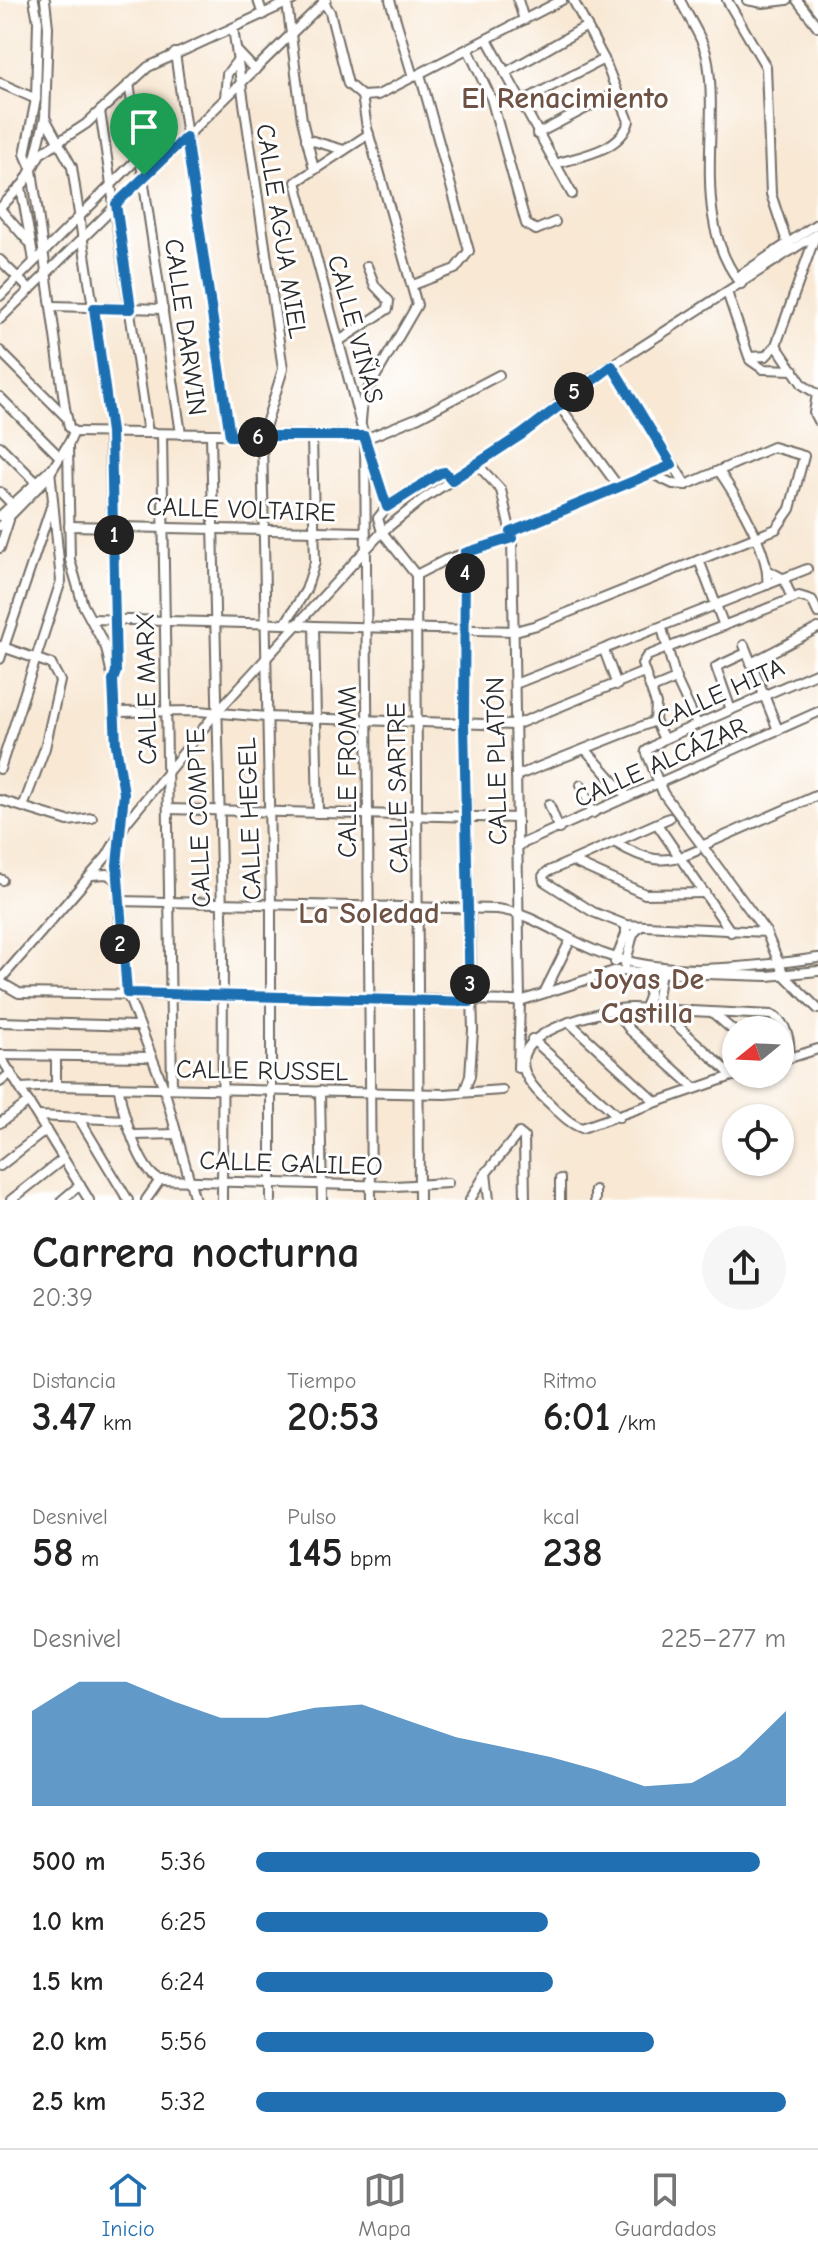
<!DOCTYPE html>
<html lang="es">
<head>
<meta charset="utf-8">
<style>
  :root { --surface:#fff; --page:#f6f6f6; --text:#222; --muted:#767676; --line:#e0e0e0; --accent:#1f6fb2 }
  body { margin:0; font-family:"Comic Neue",sans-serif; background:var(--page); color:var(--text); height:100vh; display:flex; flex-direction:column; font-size:30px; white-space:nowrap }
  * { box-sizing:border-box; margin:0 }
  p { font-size:26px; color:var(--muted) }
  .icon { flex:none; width:44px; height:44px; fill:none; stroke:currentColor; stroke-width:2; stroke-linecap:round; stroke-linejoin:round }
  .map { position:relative; height:1200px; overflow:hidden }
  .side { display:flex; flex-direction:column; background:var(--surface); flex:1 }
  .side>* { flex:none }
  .needle { width:52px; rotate:252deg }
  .fabs { position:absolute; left:722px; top:1016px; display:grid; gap:16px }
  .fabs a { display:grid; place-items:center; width:72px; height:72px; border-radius:50%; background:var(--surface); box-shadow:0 2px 6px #0004; font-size:40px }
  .pin { position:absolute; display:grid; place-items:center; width:68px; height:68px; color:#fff; margin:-82px -34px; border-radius:50% 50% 50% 0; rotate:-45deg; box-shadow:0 0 8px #0007 }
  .pin .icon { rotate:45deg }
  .km { position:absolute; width:40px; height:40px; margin:-20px; border-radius:50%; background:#222; color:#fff; font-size:22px; line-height:40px; text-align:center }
  .round { display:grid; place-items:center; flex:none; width:84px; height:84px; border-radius:42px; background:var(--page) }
  .head { display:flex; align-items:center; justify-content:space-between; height:136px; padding:0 32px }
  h1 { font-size:44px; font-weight:600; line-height:60px }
  .figures { display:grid; grid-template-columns:repeat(3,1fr); gap:12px; height:136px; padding:8px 32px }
  .figures div { display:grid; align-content:center }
  .figures b { font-size:40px; font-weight:600 }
  .figures small { font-size:22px; font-weight:400 }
  .figures p { font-size:22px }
  .chart { height:224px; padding:16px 32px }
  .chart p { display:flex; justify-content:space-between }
  .chart svg { width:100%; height:144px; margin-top:8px; fill:var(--accent); opacity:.7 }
  ul { padding:0 32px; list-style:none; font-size:26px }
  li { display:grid; grid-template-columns:128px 96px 1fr; align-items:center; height:60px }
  li i { height:20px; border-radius:10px; background:var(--accent) }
  .dock { display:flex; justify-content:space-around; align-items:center; height:112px; border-top:2px solid var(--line); background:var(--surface); font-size:22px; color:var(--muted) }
  .dock a { display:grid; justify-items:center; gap:4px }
  .dock .selected { color:var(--accent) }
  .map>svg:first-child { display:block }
</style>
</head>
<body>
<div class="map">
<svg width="818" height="1200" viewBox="0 0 818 1200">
  <rect width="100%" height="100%" fill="#fff"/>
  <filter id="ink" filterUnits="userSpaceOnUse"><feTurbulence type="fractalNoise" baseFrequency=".0125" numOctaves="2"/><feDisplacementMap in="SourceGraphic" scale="16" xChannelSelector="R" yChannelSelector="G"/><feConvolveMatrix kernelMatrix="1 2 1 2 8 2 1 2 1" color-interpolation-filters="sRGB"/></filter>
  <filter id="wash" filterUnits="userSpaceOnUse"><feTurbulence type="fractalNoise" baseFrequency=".006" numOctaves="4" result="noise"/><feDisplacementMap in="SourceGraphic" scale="32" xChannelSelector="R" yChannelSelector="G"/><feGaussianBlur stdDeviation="1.8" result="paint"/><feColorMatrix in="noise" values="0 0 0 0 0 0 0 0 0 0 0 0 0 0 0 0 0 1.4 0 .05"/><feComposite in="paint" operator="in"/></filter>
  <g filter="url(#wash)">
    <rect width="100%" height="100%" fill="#f8e8d4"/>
  </g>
  <g filter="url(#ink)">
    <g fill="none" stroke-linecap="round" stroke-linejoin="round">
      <g stroke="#736d66" stroke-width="12">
        <g id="minor">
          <polyline points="45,0 48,27 45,118 32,170 65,408 69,427 74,432"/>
          <polyline points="258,0 263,15"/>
          <polyline points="390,0 413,77"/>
          <polyline points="518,0 524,20"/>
          <path d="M680 0C689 19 705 41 708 62 719 134 691 221 741 284"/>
          <polyline points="727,0 766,67 771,194 790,251"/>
          <polyline points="747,0 763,3 787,0"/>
          <polyline points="797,0 818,27"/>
          <polyline points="323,1 330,12 348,84 362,96 367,128 417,305 363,398 361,421"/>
          <polyline points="287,3 302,120 314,169"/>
          <polyline points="233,28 283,369 262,437 271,905 271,1200"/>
          <polyline points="487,39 572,194"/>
          <polyline points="468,49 491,98 526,224 536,230 555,222"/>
          <polyline points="237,51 255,70"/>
          <polyline points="175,53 230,436"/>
          <polyline points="505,73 587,26"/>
          <polyline points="0,83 36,99"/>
          <polyline points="129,83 181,434"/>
          <polyline points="362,96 378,95 562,0"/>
          <polyline points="225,98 227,74 236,62"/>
          <polyline points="521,102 604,59"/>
          <polyline points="100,111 148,433"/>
          <polyline points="45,118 72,167 108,408 115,619 114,678"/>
          <polyline points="369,134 296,182 364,436 387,507"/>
          <polyline points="537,134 617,92"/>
          <polyline points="306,139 344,150"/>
          <path d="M555 164C580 156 621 151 629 121L604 59 573 0"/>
          <polyline points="32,170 25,154 36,99 38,21 34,0"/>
          <polyline points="21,187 34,261"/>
          <polyline points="0,208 24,183 40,154 86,124 148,67 293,0"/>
          <polyline points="0,209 28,241"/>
          <polyline points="0,260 30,290"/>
          <polyline points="736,278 818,223"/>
          <polyline points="413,285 455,269 469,251 420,74"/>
          <polyline points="727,292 749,357 766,356 776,345 816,234"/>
          <polyline points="0,296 140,156"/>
          <polyline points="52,306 163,309"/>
          <polyline points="0,319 326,0"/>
          <polyline points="339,341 388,309 389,301 375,286 367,266"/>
          <polyline points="776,345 803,385 817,394 814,413 818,421"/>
          <polyline points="0,351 65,416"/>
          <polyline points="750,360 763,369 794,370"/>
          <polyline points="612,366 686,485"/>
          <polyline points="0,397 59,456"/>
          <polyline points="558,404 618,486"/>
          <polyline points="74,432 68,445 70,560 83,605 106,648 113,680 116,745 124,793 121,828"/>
          <polyline points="74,432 364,436"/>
          <polyline points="162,434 172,1088"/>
          <polyline points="211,435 223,958 222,1200"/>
          <polyline points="312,438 315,562 306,590 285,624 314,626 318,813"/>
          <polyline points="0,446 35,481"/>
          <polyline points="477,464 501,490 512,538 520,1001 518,1068"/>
          <path d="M719 471C738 499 771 554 767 585"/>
          <polyline points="0,492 12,504"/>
          <polyline points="0,516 50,470"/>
          <polyline points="0,526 47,478 68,444"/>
          <polyline points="69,526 364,532"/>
          <polyline points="511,532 672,465"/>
          <polyline points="0,548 9,520"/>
          <polyline points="699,560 724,626"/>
          <polyline points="769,571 784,579 792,599"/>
          <polyline points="416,575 445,560 512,538"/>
          <polyline points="91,619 285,624"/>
          <polyline points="314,626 515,631 537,625 776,529 790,509 804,456 773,447 686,485 673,484 652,474"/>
          <polyline points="662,628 676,679 697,724"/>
          <polyline points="744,645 778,730"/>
          <polyline points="0,646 51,664 60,681 45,748 23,807"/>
          <polyline points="604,650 617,685"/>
          <polyline points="0,659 53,501"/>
          <polyline points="751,663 818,628"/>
          <polyline points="818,672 664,739 646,751 663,793 766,932 784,975 818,1009"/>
          <polyline points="515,684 807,569"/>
          <polyline points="652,689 676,679"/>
          <polyline points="731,710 716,667 746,653"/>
          <polyline points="115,712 199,711 266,717 515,725 644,672"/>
          <polyline points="664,739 655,721 656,704 642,664 647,656 799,596 812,600 818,613"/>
          <polyline points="585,749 627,796"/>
          <polyline points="0,769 61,581 50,470"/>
          <polyline points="516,776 655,721"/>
          <polyline points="581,785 593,813"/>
          <polyline points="0,800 68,821 92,818"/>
          <polyline points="549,804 559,829"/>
          <polyline points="168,809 516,818"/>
          <polyline points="669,818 547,872 543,876 544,881 593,912 626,925 766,932"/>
          <polyline points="657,824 731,932"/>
          <polyline points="118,841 120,934 127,993 164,1088 195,1200"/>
          <path d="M616 843C644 860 665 866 696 851"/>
          <polyline points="704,845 818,795"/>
          <polyline points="517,846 818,712"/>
          <polyline points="574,862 645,894 705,893"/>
          <polyline points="92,875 107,874 117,880"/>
          <polyline points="0,879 2,880"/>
          <path d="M118 901 497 909C534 913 568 942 604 954 672 979 749 967 818 958"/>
          <polyline points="615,962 626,934 626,925"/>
          <polyline points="625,966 633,934 640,927"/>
          <polyline points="661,970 657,998 660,1010 733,1076"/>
          <polyline points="0,980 107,856 126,823 215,714 382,532 423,499 521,435 588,381 818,233"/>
          <polyline points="0,982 19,993 520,1001 614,971 768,976 818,971"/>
          <polyline points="544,993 570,941"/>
          <polyline points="615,1009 630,1030 695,1088"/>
          <polyline points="644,1010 649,997 648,969"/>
          <polyline points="713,1013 736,1033"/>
          <polyline points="0,1022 137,1026"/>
          <polyline points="569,1022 656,1102"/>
          <polyline points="532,1039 619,1117"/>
          <polyline points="0,1055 151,1057"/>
          <polyline points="0,1056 89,1200"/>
          <polyline points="780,1061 818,1049"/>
          <path d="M738 1074 582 1128C569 1124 558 1111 547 1101 496 1055 535 1032 582 1018 599 1013 615 1008 632 1008L771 1015C787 1021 792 1043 788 1059"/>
          <polyline points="0,1082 11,1073"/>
          <polyline points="56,1086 56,1056"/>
          <polyline points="21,1088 56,1086 445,1094 502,1090"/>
          <path d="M119 1089C122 1111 139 1171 160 1180"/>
          <polyline points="320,1091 322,1200"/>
          <polyline points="464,1092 470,1076 473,1030 464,723 465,553"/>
          <polyline points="38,1116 126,1120"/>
          <polyline points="78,1117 128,1200"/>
          <polyline points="0,1123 29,1102"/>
          <polyline points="134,1135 177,1134"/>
          <polyline points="0,1166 46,1130"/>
          <polyline points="486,1173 489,1200"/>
          <polyline points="160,1180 395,1186 448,1183"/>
          <polyline points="11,1200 63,1159"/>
          <polyline points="62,1200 80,1185"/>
          <polyline points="146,1200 160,1180"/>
          <polyline points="371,1200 365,439 419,417 499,375"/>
          <polyline points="419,1200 416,575 382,532 378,518 387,507 436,475 445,472 452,480"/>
          <polyline points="470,1200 486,1173 519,1133 524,1137 525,1200"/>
          <polyline points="560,1200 560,1179"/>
          <polyline points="595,1200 595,1190"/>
        </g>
      </g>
      <use href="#minor" stroke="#fff" stroke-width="8"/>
    </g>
  </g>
  <g fill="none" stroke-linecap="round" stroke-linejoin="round" filter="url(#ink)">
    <g stroke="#fff" stroke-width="16">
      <polygon id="route" points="186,137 230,436 364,436 387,507 440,473 445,472 452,480 521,435 612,366 672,465 511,532 512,538 465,553 464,723 470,1002 127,993 117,865 124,793 116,745 113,680 116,672 111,432 94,308 131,309 116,204"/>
    </g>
    <use href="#route" stroke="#1f6fb2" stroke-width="10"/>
  </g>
  <g text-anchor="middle" stroke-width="6" stroke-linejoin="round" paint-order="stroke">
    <g font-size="26" fill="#2b2b2b" stroke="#fff">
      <text transform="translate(282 231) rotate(81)" y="9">CALLE AGUA MIEL</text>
      <text transform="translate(186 327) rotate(82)" y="9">CALLE DARWIN</text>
      <text transform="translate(356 329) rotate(75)" y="9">CALLE VIÑAS</text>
      <text transform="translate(241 509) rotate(2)" y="9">CALLE VOLTAIRE</text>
      <text transform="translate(146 689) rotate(-91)" y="9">CALLE MARX</text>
      <text transform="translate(720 693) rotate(-24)" y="9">CALLE HITA</text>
      <text transform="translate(496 761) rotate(-91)" y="9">CALLE PLATÓN</text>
      <text transform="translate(660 762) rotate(-24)" y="9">CALLE ALCÁZAR</text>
      <text transform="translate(347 772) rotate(-90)" y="9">CALLE FROMM</text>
      <text transform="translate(397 788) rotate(-91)" y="9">CALLE SARTRE</text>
      <text transform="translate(198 818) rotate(-92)" y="9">CALLE COMPTE</text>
      <text transform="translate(249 819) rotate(-92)" y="9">CALLE HEGEL</text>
      <text transform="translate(262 1070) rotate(1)" y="9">CALLE RUSSEL</text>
      <text transform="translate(291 1163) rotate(2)" y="9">CALLE GALILEO</text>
    </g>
    <g font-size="30" font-weight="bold" fill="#6e5244" stroke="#fff">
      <text x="565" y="108">El Renacimiento</text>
      <text x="369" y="923">La Soledad</text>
      <text x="647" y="989">Joyas De<tspan x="647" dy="34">Castilla</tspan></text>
    </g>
  </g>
</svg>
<div class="fabs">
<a><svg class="needle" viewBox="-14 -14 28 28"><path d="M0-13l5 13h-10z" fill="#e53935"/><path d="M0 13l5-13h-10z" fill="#767676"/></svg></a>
<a><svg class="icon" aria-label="locate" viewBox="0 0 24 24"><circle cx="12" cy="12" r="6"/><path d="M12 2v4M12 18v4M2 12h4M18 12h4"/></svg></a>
</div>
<div class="pin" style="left:144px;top:175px;background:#1e9e55"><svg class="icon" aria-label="arrive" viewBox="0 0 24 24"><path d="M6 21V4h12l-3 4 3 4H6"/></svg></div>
<b class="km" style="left:114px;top:535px">1</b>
<b class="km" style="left:120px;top:944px">2</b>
<b class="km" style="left:470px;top:984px">3</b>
<b class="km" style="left:465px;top:573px">4</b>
<b class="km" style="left:574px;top:392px">5</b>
<b class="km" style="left:258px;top:437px">6</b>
</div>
<section class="side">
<div class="head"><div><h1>Carrera nocturna</h1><p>20:39</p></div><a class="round"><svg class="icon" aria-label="share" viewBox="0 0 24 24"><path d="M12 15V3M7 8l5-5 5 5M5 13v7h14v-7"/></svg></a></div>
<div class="figures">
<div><p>Distancia</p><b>3.47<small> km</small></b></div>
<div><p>Tiempo</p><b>20:53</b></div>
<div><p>Ritmo</p><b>6:01<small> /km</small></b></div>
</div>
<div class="figures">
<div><p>Desnivel</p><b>58<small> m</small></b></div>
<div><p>Pulso</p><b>145<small> bpm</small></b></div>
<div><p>kcal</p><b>238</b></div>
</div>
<div class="chart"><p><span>Desnivel</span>225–277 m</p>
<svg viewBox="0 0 160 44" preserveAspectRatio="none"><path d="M0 44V15L10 6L20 6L30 12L40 17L50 17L60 14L70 13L80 18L90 23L100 26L110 29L120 33L130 38L140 37L150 29L160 15V44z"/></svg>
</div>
<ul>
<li><b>500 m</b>5:36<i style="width:95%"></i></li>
<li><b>1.0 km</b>6:25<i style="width:55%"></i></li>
<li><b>1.5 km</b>6:24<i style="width:56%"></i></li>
<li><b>2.0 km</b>5:56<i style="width:75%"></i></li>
<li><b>2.5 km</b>5:32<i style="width:100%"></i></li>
</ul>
</section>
<nav class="dock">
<a class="selected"><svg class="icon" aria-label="home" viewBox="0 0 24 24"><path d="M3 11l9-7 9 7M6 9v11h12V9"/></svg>Inicio</a>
<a><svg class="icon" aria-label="map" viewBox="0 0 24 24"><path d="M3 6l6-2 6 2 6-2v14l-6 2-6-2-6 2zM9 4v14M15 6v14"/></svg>Mapa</a>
<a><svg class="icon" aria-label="saved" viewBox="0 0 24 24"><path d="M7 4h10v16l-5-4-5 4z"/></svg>Guardados</a>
</nav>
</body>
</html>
